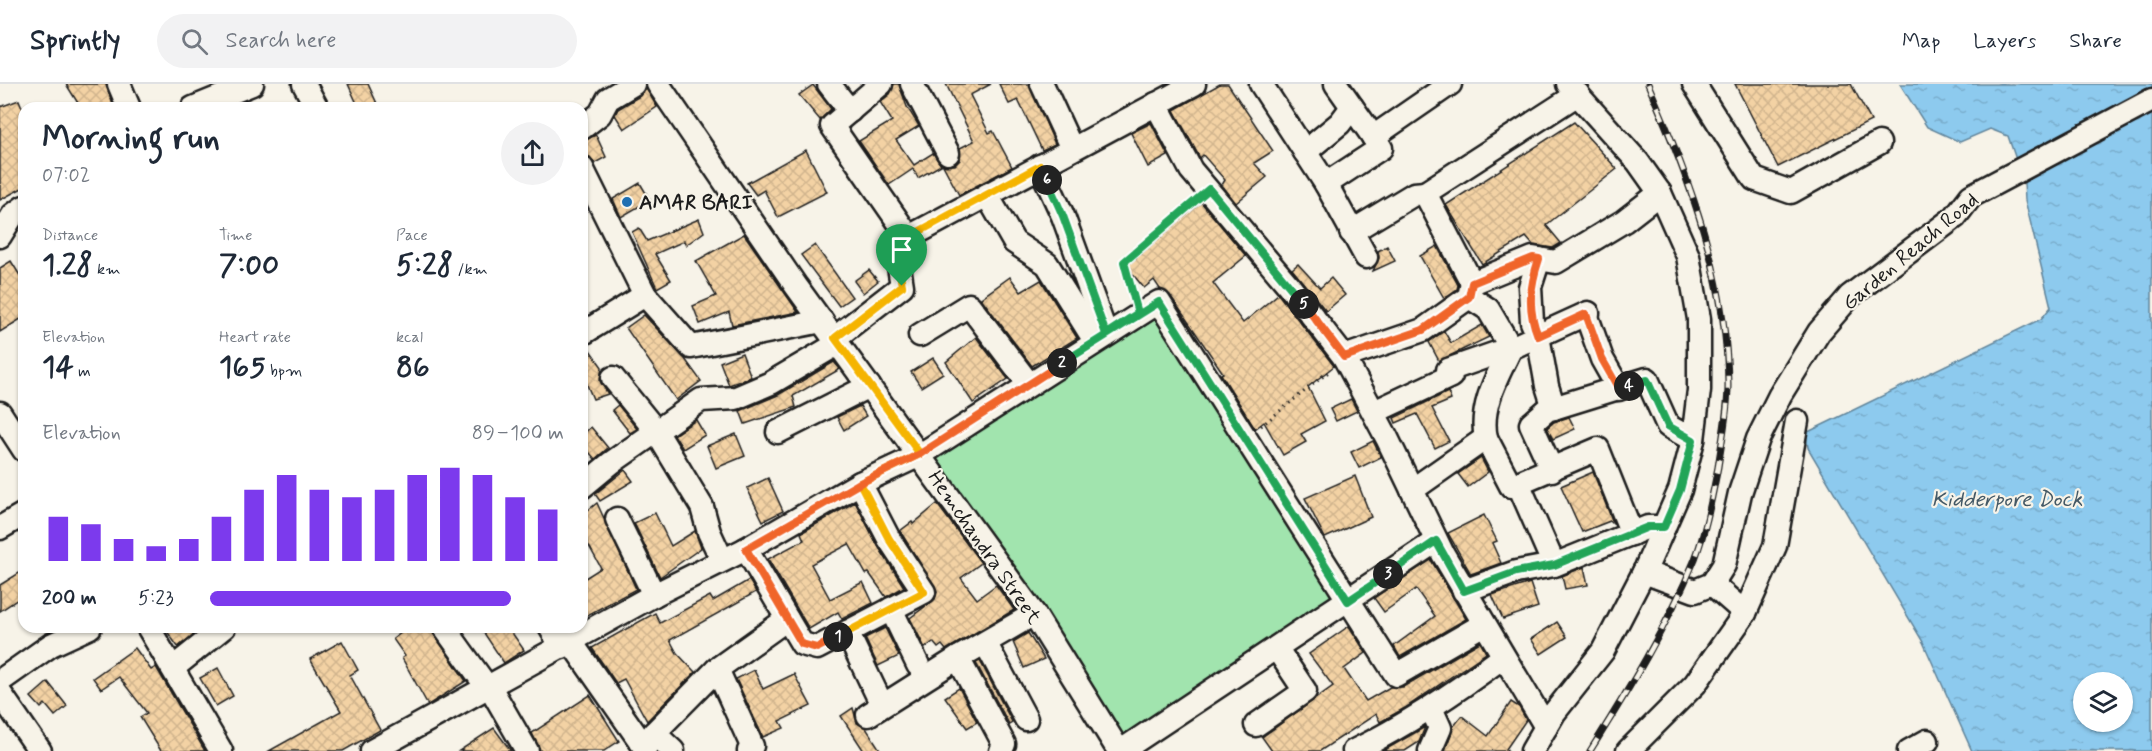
<!DOCTYPE html>
<html lang="en">
<head>
<meta charset="utf-8">
<style>
  :root { --surface:#fff; --page:#f2f2f3; --text:#1f2937; --muted:#747a83; --line:#e0e1e3; --accent:#7c3aed }
  body { margin:0; font-family:Mynerve,sans-serif; background:var(--page); color:var(--text); height:100vh; display:flex; flex-direction:column; font-size:22px; white-space:nowrap }
  * { box-sizing:border-box; margin:0 }
  p { font-size:20px; color:var(--muted) }
  .icon { flex:none; width:33px; height:33px; fill:none; stroke:currentColor; stroke-width:2; stroke-linecap:round; stroke-linejoin:round }
  .map { position:relative; flex:1; overflow:hidden }
  .panel { position:absolute; left:18px; top:18px; width:570px; height:531px; display:flex; flex-direction:column; background:var(--surface); border-radius:18px; box-shadow:0 2px 4px #0004 }
  .panel>* { flex:none }
  .controls { position:absolute; left:2073px; top:588px; display:grid; gap:12px }
  .controls a { display:grid; place-items:center; width:60px; height:60px; border-radius:50%; background:var(--surface); box-shadow:0 2px 4px #0004; font-size:30px }
  .pin { position:absolute; display:grid; place-items:center; width:51px; height:51px; color:#fff; margin:-62px -26px; border-radius:50% 50% 50% 0; rotate:-45deg; box-shadow:0 0 6px #0007 }
  .pin .icon { rotate:45deg }
  .km { position:absolute; width:30px; height:30px; margin:-15px; border-radius:50%; background:#222; color:#fff; font-size:16px; line-height:30px; text-align:center }
  .round { display:grid; place-items:center; flex:none; width:63px; height:63px; border-radius:32px; background:var(--page) }
  .summary { display:flex; align-items:center; justify-content:space-between; height:102px; padding:0 24px }
  h1 { font-size:33px; font-weight:800; line-height:45px }
  .stats { display:grid; grid-template-columns:repeat(3,1fr); gap:9px; height:102px; padding:6px 24px }
  .stats div { display:grid; align-content:center }
  .stats b { font-size:30px; font-weight:800 }
  .stats small { font-size:16px; font-weight:400 }
  .stats p { font-size:16px }
  .chart { height:168px; padding:12px 24px }
  .chart p { display:flex; justify-content:space-between }
  .chart svg { width:100%; height:108px; margin-top:6px; stroke:var(--accent); stroke-width:6 }
  ul { padding:0 24px; list-style:none; font-size:20px }
  li { display:grid; grid-template-columns:96px 72px 1fr; align-items:center; height:45px }
  li i { height:15px; border-radius:8px; background:var(--accent) }
  header { display:flex; align-items:center; gap:36px; box-sizing:border-box; height:84px; padding:0 30px; background:var(--surface); border-bottom:2px solid var(--line) }
  header strong { font-size:28px }
  nav { display:flex; gap:33px; margin-inline-start:auto; font-size:21px }
  .search { width:420px; height:54px; background:var(--page); display:flex; align-items:center; gap:15px; box-sizing:border-box; padding:0 21px; border-radius:33px; color:var(--muted); font-size:22px }
  .map>svg:first-child { display:block }
</style>
</head>
<body>
<header>
<strong>Sprintly</strong>
<div class="search"><svg class="icon" aria-label="search" viewBox="0 0 24 24"><circle cx="10" cy="10" r="6"/><path d="M15 15l6 6"/></svg>Search here</div>
<nav><a>Map</a><a>Layers</a><a>Share</a></nav>
</header>
<div class="map">
<svg width="2152" height="667" viewBox="0 0 2152 667">
  <defs>
    <pattern id="water-ripples" width="26" height="14" patternUnits="userSpaceOnUse" patternTransform="scale(1.5)"><rect width="26" height="14" fill="#8dcaee"/><path d="M2 4q2-2 4 0t4 0M15 11q2-2 4 0t4 0" fill="none" stroke="#79adcc"/></pattern>
    <pattern id="building-cross-hatch" width="8" height="8" patternUnits="userSpaceOnUse" patternTransform="scale(1.5)"><rect width="8" height="8" fill="#f3d2a4"/><path d="M0 0l8 8M0 8l8-8" fill="none" stroke="#d0b48d"/></pattern>
  </defs>
  <rect width="100%" height="100%" fill="#f7f3e8"/>
  <filter id="ink" filterUnits="userSpaceOnUse"><feTurbulence type="fractalNoise" baseFrequency=".0167" numOctaves="2"/><feDisplacementMap in="SourceGraphic" scale="12" xChannelSelector="R" yChannelSelector="G"/><feConvolveMatrix kernelMatrix="1 2 1 2 8 2 1 2 1" color-interpolation-filters="sRGB"/></filter>
  <g filter="url(#ink)">
    <polygon fill="#a1e4ae" stroke="#5e8065" stroke-width="1.5" points="1157,234 1339,516 1122,657 930,377"/>
    <path fill="url(#water-ripples)" stroke="#60849a" stroke-width="1.5" fill-rule="evenodd" d="M1900 0H2152V667H1972L1923 558 1808 364 1806 349 2041 235 2051 223 2025 116 2024 99 2008 52 1990 45 1960 58 1927 43ZM2084 598H2122V638H2084Z"/>
    <g fill="url(#building-cross-hatch)" stroke="#1c1c1c" stroke-width="1.5">
      <polygon points="66,0 106,0 114,24 81,24"/>
      <polygon points="348,0 368,0 379,24 359,24"/>
      <polygon points="894,0 899,0 907,23 919,42 896,56 914,81 933,69 941,81 918,94 913,85 889,101 859,57 892,37 880,18 890,10"/>
      <polygon points="946,0 991,0 970,11 989,49 993,47 1012,83 959,111 943,81 955,81 960,76 960,64 974,57"/>
      <polygon points="999,0 1029,0 1055,60 1042,66 1018,16 1009,20"/>
      <polygon points="1220,0 1228,0 1273,67 1254,79 1267,93 1236,119 1222,101 1225,96 1203,71 1200,74 1174,26"/>
      <polygon points="1735,0 1851,0 1871,37 1778,83"/>
      <polygon points="813,1 831,25 820,36 799,11"/>
      <polygon points="646,4 657,23 624,45 615,31 618,25 640,12"/>
      <polygon points="19,16 24,28 24,45 19,47 24,58 24,103 0,116 0,23"/>
      <polygon points="1574,38 1617,85 1546,141 1561,159 1553,164 1533,161 1526,153 1482,180 1446,121"/>
      <polygon points="1151,39 1168,72 1148,83 1131,49"/>
      <polygon points="596,51 606,73 595,79 590,73 582,71 582,57"/>
      <polygon points="806,66 827,108 778,133 764,106 756,111 747,99"/>
      <polygon points="640,99 650,116 621,133 613,115"/>
      <polygon points="1201,118 1246,172 1213,199 1243,239 1278,210 1334,282 1308,303 1325,337 1301,350 1306,358 1283,371 1264,338 1255,345 1221,290 1223,289 1170,211 1160,205 1154,196 1144,204 1126,182"/>
      <polygon points="699,135 704,148 686,161 684,157 655,170 671,196 657,204 632,148 639,144 647,157"/>
      <polygon points="744,150 798,228 732,241 729,228 700,240 693,222 716,212 696,177"/>
      <polygon points="815,161 852,213 839,222 801,171"/>
      <polygon points="1387,162 1395,177 1373,187 1379,174 1378,167"/>
      <polygon points="1437,162 1458,201 1457,205 1444,214 1420,172"/>
      <polygon points="11,177 24,198 24,233 0,248 0,184"/>
      <polygon points="1298,180 1320,204 1331,194 1345,211 1326,227 1292,185"/>
      <polygon points="869,186 878,197 863,209 854,197"/>
      <polygon points="1010,193 1021,208 1041,196 1077,254 1032,282 981,214"/>
      <polygon points="644,231 685,275 701,297 676,316 626,244"/>
      <polygon points="1482,241 1489,253 1439,277 1429,258 1444,247 1451,259"/>
      <polygon points="976,253 1008,295 973,319 946,278"/>
      <polygon points="587,262 602,283 600,297 608,310 593,315 582,289 582,263"/>
      <polygon points="742,269 751,293 729,301 720,278"/>
      <polygon points="933,274 943,289 921,303 911,288"/>
      <polygon points="834,278 840,285 793,312 796,323 745,340 740,327 778,311"/>
      <polygon points="1448,308 1451,316 1432,324 1449,357 1435,364 1417,330 1396,339 1394,334"/>
      <polygon points="1351,315 1357,327 1336,337 1330,325"/>
      <polygon points="618,321 637,345 630,349 612,326"/>
      <polygon points="860,322 866,332 844,346 837,333"/>
      <polygon points="1569,333 1575,345 1553,355 1547,344 1554,338"/>
      <polygon points="696,336 705,351 683,365 674,351"/>
      <polygon points="591,343 608,364 595,375 582,360 582,351"/>
      <polygon points="736,350 745,372 716,384 707,362"/>
      <polygon points="1373,357 1381,373 1359,384 1351,368"/>
      <polygon points="1481,374 1488,388 1468,403 1458,390"/>
      <polygon points="625,386 633,397 600,417 595,410"/>
      <polygon points="1593,388 1614,441 1610,437 1582,448 1561,402"/>
      <polygon points="1355,392 1371,433 1325,454 1305,414"/>
      <polygon points="768,394 783,427 763,437 747,404"/>
      <polygon points="855,418 878,462 904,503 886,513 869,489 866,490 849,460 811,480 830,515 863,498 873,519 842,535 838,528 809,545 768,475 804,456 801,449"/>
      <polygon points="597,419 636,505 582,534 582,496 601,484 582,449 582,431"/>
      <polygon points="937,420 981,479 961,494 977,515 996,501 1014,526 946,566 942,561 938,564 933,558 925,564 910,534 935,515 937,507 900,447 912,438 913,440"/>
      <polygon points="655,429 671,462 695,447 701,464 660,493 634,439"/>
      <polygon points="1484,431 1497,457 1492,459 1501,479 1471,490 1448,449"/>
      <polygon points="1431,476 1466,535 1400,573 1394,562 1435,532 1416,505 1384,528 1374,514"/>
      <polygon points="1584,483 1588,501 1565,505 1562,492"/>
      <polygon points="24,486 24,511 0,527 0,501"/>
      <polygon points="749,496 756,508 670,556 677,569 695,588 647,637 624,595 616,599 592,564 655,529 660,539 710,512 713,517"/>
      <polygon points="1530,499 1538,523 1503,535 1492,511"/>
      <polygon points="1557,538 1567,553 1541,570 1531,555"/>
      <polygon points="1349,542 1366,569 1344,585 1366,617 1390,603 1403,603 1480,558 1486,569 1405,624 1380,638 1376,630 1320,667 1272,667 1262,653 1333,602 1309,570"/>
      <polygon points="164,543 202,543 178,563"/>
      <polygon points="409,543 429,543 466,597 428,621 402,574 405,572 393,555"/>
      <polygon points="480,543 508,543 524,566 504,579"/>
      <polygon points="885,544 899,572 878,582 865,554"/>
      <polygon points="1028,549 1044,575 1024,584 1013,558"/>
      <polygon points="342,557 358,586 350,591 380,646 343,667 269,667 341,627 310,575"/>
      <polygon points="135,564 151,586 156,583 205,667 161,667 140,633 147,629 119,593 101,605 93,594"/>
      <polygon points="980,577 1012,638 1009,640 976,579"/>
      <polygon points="218,584 233,612 216,622 200,594"/>
      <polygon points="754,586 763,605 794,590 811,622 780,637 784,644 763,653 736,595"/>
      <polygon points="48,598 67,622 55,632 45,620 41,624 31,613"/>
      <polygon points="959,604 977,638 967,644 945,613"/>
      <polygon points="590,611 619,657 604,667 540,667 532,649"/>
      <polygon points="1511,618 1519,623 1526,636 1506,665 1508,667 1445,667 1453,643 1462,632 1488,652"/>
      <polygon points="853,624 857,639 866,644 881,667 864,667 841,632"/>
      <polygon points="1425,643 1419,658 1405,667 1383,667"/>
      <polygon points="494,644 511,667 459,667"/>
    </g>
    <g fill="none" stroke-linecap="round" stroke-linejoin="round">
      <g stroke="#1c1c1c" stroke-width="27">
        <g id="minor">
          <polyline points="119,0 129,24"/>
          <polyline points="304,0 317,24"/>
          <polyline points="658,0 796,202 1034,530 1119,667"/>
          <polyline points="829,0 850,27"/>
          <polyline points="881,0 832,42 909,153"/>
          <polyline points="912,0 948,69"/>
          <polyline points="1042,0 1072,65"/>
          <polyline points="1261,0 1326,100"/>
          <polyline points="1336,0 1381,64 1326,100 1366,173"/>
          <polyline points="1694,0 1754,95 1791,108 1879,59"/>
          <polyline points="1156,20 1191,86 1289,202 1344,273 1387,354 1443,470 1546,643"/>
          <polyline points="193,24 252,0"/>
          <polyline points="582,44 600,30 608,15 633,0"/>
          <polyline points="1373,53 1450,0"/>
          <polyline points="1305,68 1340,39 1352,23"/>
          <polyline points="1040,82 1063,132 1106,250"/>
          <polyline points="582,84 645,211 691,263 822,237"/>
          <polyline points="987,111 1014,158 1047,180 1095,257"/>
          <polyline points="1351,148 1414,110 1425,109"/>
          <polyline points="0,152 13,131 24,123"/>
          <polyline points="909,153 1194,0"/>
          <polyline points="1539,175 1530,203 1532,238 1538,252 1547,302 1554,324"/>
          <polyline points="1472,199 1425,109 1578,10"/>
          <polyline points="1586,230 1602,275 1619,305"/>
          <polyline points="582,250 645,211"/>
          <polyline points="920,251 969,221 1029,300"/>
          <polyline points="835,254 902,202 898,176 909,153"/>
          <polyline points="1344,273 1423,246 1469,213 1472,199 1533,174 1556,178 1624,137 1660,109"/>
          <polyline points="613,294 656,347 702,423 709,448 722,476"/>
          <polyline points="1374,328 1451,292 1448,286 1511,264 1488,225 1469,213"/>
          <polyline points="0,329 24,366"/>
          <polyline points="778,348 869,302"/>
          <path d="M1486 354C1479 323 1498 291 1511 264L1588 229"/>
          <polyline points="1552,386 1531,340 1547,326 1647,295 1668,342 1693,356"/>
          <polyline points="1518,399 1598,365 1632,450"/>
          <polyline points="582,403 611,379 701,316 736,314 771,299 839,259"/>
          <polyline points="1412,406 1486,354 1511,402 1518,399 1554,481"/>
          <polyline points="617,435 654,511"/>
          <polyline points="0,444 24,430"/>
          <polyline points="746,465 802,560 817,564 924,508 889,455 860,399"/>
          <polyline points="1644,488 1695,507 1712,500 1724,481 1740,409 1758,355 1780,311 1819,248 1850,212 1955,133 1971,112 2152,16"/>
          <polyline points="1712,500 1745,529"/>
          <polyline points="1464,507 1516,488 1554,481 1648,443 1664,443"/>
          <polyline points="891,525 918,581"/>
          <polyline points="148,543 221,667"/>
          <polyline points="444,543 487,603"/>
          <polyline points="550,543 562,563"/>
          <polyline points="847,548 882,621"/>
          <polyline points="571,558 645,664"/>
          <polyline points="986,560 1026,635"/>
          <polyline points="958,574 1004,660 1001,667"/>
          <polyline points="173,584 224,543"/>
          <polyline points="0,597 51,561 90,543"/>
          <polyline points="490,603 527,667"/>
          <polyline points="0,609 40,667"/>
          <polyline points="868,631 958,574 1034,530"/>
          <polyline points="1256,641 1305,607 1277,565"/>
          <polyline points="654,649 717,585"/>
          <polyline points="647,661 654,649 673,667"/>
          <polyline points="372,667 654,511 746,465 860,399 920,371 1159,218 1396,591 1484,540"/>
          <polyline points="749,667 752,662 717,585 787,535"/>
          <polyline points="1121,667 1436,457"/>
          <path d="M1354 667C1407 641 1456 608 1503 573"/>
          <polyline points="1430,667 1440,644 1431,624"/>
          <polyline points="1532,667 1554,629 1603,567 1646,484 1680,406 1693,356 1699,306 1699,235 1688,172 1660,109 1638,78 1568,0"/>
          <polyline points="1628,667 1695,600 1745,529 1775,462 1797,337"/>
          <polyline points="1909,667 1927,657"/>
        </g>
      </g>
      <g stroke="#1c1c1c" stroke-width="3" stroke-dasharray="1.5 4.5" stroke-linecap="butt">
        <polyline points="1134,212 1123,178 1194,118"/>
        <polyline points="1261,342 1331,286"/>
      </g>
      <use href="#minor" stroke="#f7f3e8" stroke-width="22"/>
      <g stroke="#1c1c1c" stroke-width="7">
        <path id="rail" d="M1590 667C1629 605 1667 543 1695 475 1706 446 1712 413 1718 383 1722 356 1728 328 1728 301 1727 195 1690 96 1648 0"/>
      </g>
      <use href="#rail" stroke="#f7f3e8" stroke-width="4.5" stroke-dasharray="14" stroke-linecap="butt"/>
    </g>
  </g>
  <g fill="none" stroke-linecap="round" stroke-linejoin="round" filter="url(#ink)">
    <g stroke="#fff" stroke-width="12">
      <polyline id="split-1" points="838,553 924,508 889,455 860,399 920,370 835,254 902,202"/>
    </g>
    <g stroke="#fff" stroke-width="12">
      <polyline id="split-2" points="838,553 817,564 802,560 746,465 860,399 920,370 1062,279"/>
    </g>
    <g stroke="#fff" stroke-width="12">
      <polyline id="split-3" points="1062,279 1159,218 1348,517 1388,490"/>
    </g>
    <g stroke="#fff" stroke-width="12">
      <polyline id="split-4" points="1388,490 1436,457 1464,507 1516,488 1554,481 1648,443 1664,443 1680,406 1693,356 1668,342 1647,296 1629,302"/>
    </g>
    <g stroke="#fff" stroke-width="12">
      <path id="split-5" d="M1304 220 1344 273 1423 246 1469 213 1472 199 1533 174 1539 175C1530 202 1527 225 1538 252L1586 230 1602 275 1619 305 1629 302"/>
    </g>
    <g stroke="#fff" stroke-width="12">
      <polyline id="split-6" points="1047,96 1063,132 1106,250 1138,229 1124,178 1209,105 1304,220"/>
    </g>
    <g stroke="#fff" stroke-width="12">
      <polyline id="split-7" points="902,202 898,176 909,153 1040,82 1047,96"/>
    </g>
    <use href="#split-1" stroke="#f5b400" stroke-width="8"/>
    <use href="#split-2" stroke="#f0652b" stroke-width="8"/>
    <use href="#split-3" stroke="#22a559" stroke-width="8"/>
    <use href="#split-4" stroke="#22a559" stroke-width="8"/>
    <use href="#split-5" stroke="#f0652b" stroke-width="8"/>
    <use href="#split-6" stroke="#22a559" stroke-width="8"/>
    <use href="#split-7" stroke="#f5b400" stroke-width="8"/>
  </g>
  <circle fill="#1f6fb2" stroke="#f7f3e8" stroke-width="2" cx="627" cy="118" r="6"/>
  <g text-anchor="middle" stroke-width="4.5" stroke-linejoin="round" paint-order="stroke">
    <g font-size="21" font-weight="bold" fill="#1c1c1c" stroke="#f7f3e8" text-anchor="start">
      <text x="639" y="125">AMAR BARI</text>
    </g>
    <g font-size="21" fill="#1c1c1c" stroke="#f7f3e8">
      <text transform="translate(1910 167) rotate(-40)" y="7">Garden Reach Road</text>
      <text transform="translate(985 463) rotate(55)" y="7">Hemchandra Street</text>
    </g>
    <g font-size="22" font-style="italic" fill="#445966" stroke="#f7f3e8">
      <text x="2007" y="422">Kidderpore Dock</text>
    </g>
  </g>
</svg>
<div class="controls">
<a><svg class="icon" aria-label="layers" viewBox="0 0 24 24"><path d="M12 4l9 5-9 5-9-5zM3 14l9 5 9-5"/></svg></a>
</div>
<div class="pin" style="left:902px;top:202px;background:#1e9e55"><svg class="icon" aria-label="arrive" viewBox="0 0 24 24"><path d="M6 21V4h12l-3 4 3 4H6"/></svg></div>
<b class="km" style="left:838px;top:553px">1</b>
<b class="km" style="left:1062px;top:279px">2</b>
<b class="km" style="left:1388px;top:490px">3</b>
<b class="km" style="left:1629px;top:302px">4</b>
<b class="km" style="left:1304px;top:220px">5</b>
<b class="km" style="left:1047px;top:96px">6</b>
<section class="panel">
<div class="summary"><div><h1>Morning run</h1><p>07:02</p></div><a class="round"><svg class="icon" aria-label="share" viewBox="0 0 24 24"><path d="M12 15V3M7 8l5-5 5 5M5 13v7h14v-7"/></svg></a></div>
<div class="stats">
<div><p>Distance</p><b>1.28<small> km</small></b></div>
<div><p>Time</p><b>7:00</b></div>
<div><p>Pace</p><b>5:28<small> /km</small></b></div>
</div>
<div class="stats">
<div><p>Elevation</p><b>14<small> m</small></b></div>
<div><p>Heart rate</p><b>165<small> bpm</small></b></div>
<div><p>kcal</p><b>86</b></div>
</div>
<div class="chart"><p><span>Elevation</span>89–100 m</p>
<svg viewBox="0 0 160 44" preserveAspectRatio="none"><path d="M5 44V26M15 44V29M25 44V35M35 44V38M45 44V35M55 44V26M65 44V15M75 44V9M85 44V15M95 44V18M105 44V15M115 44V9M125 44V6M135 44V9M145 44V18M155 44V23"/></svg>
</div>
<ul>
<li><b>200 m</b>5:23<i style="width:85%"></i></li>
</ul>
</section>
</div>
</body>
</html>
